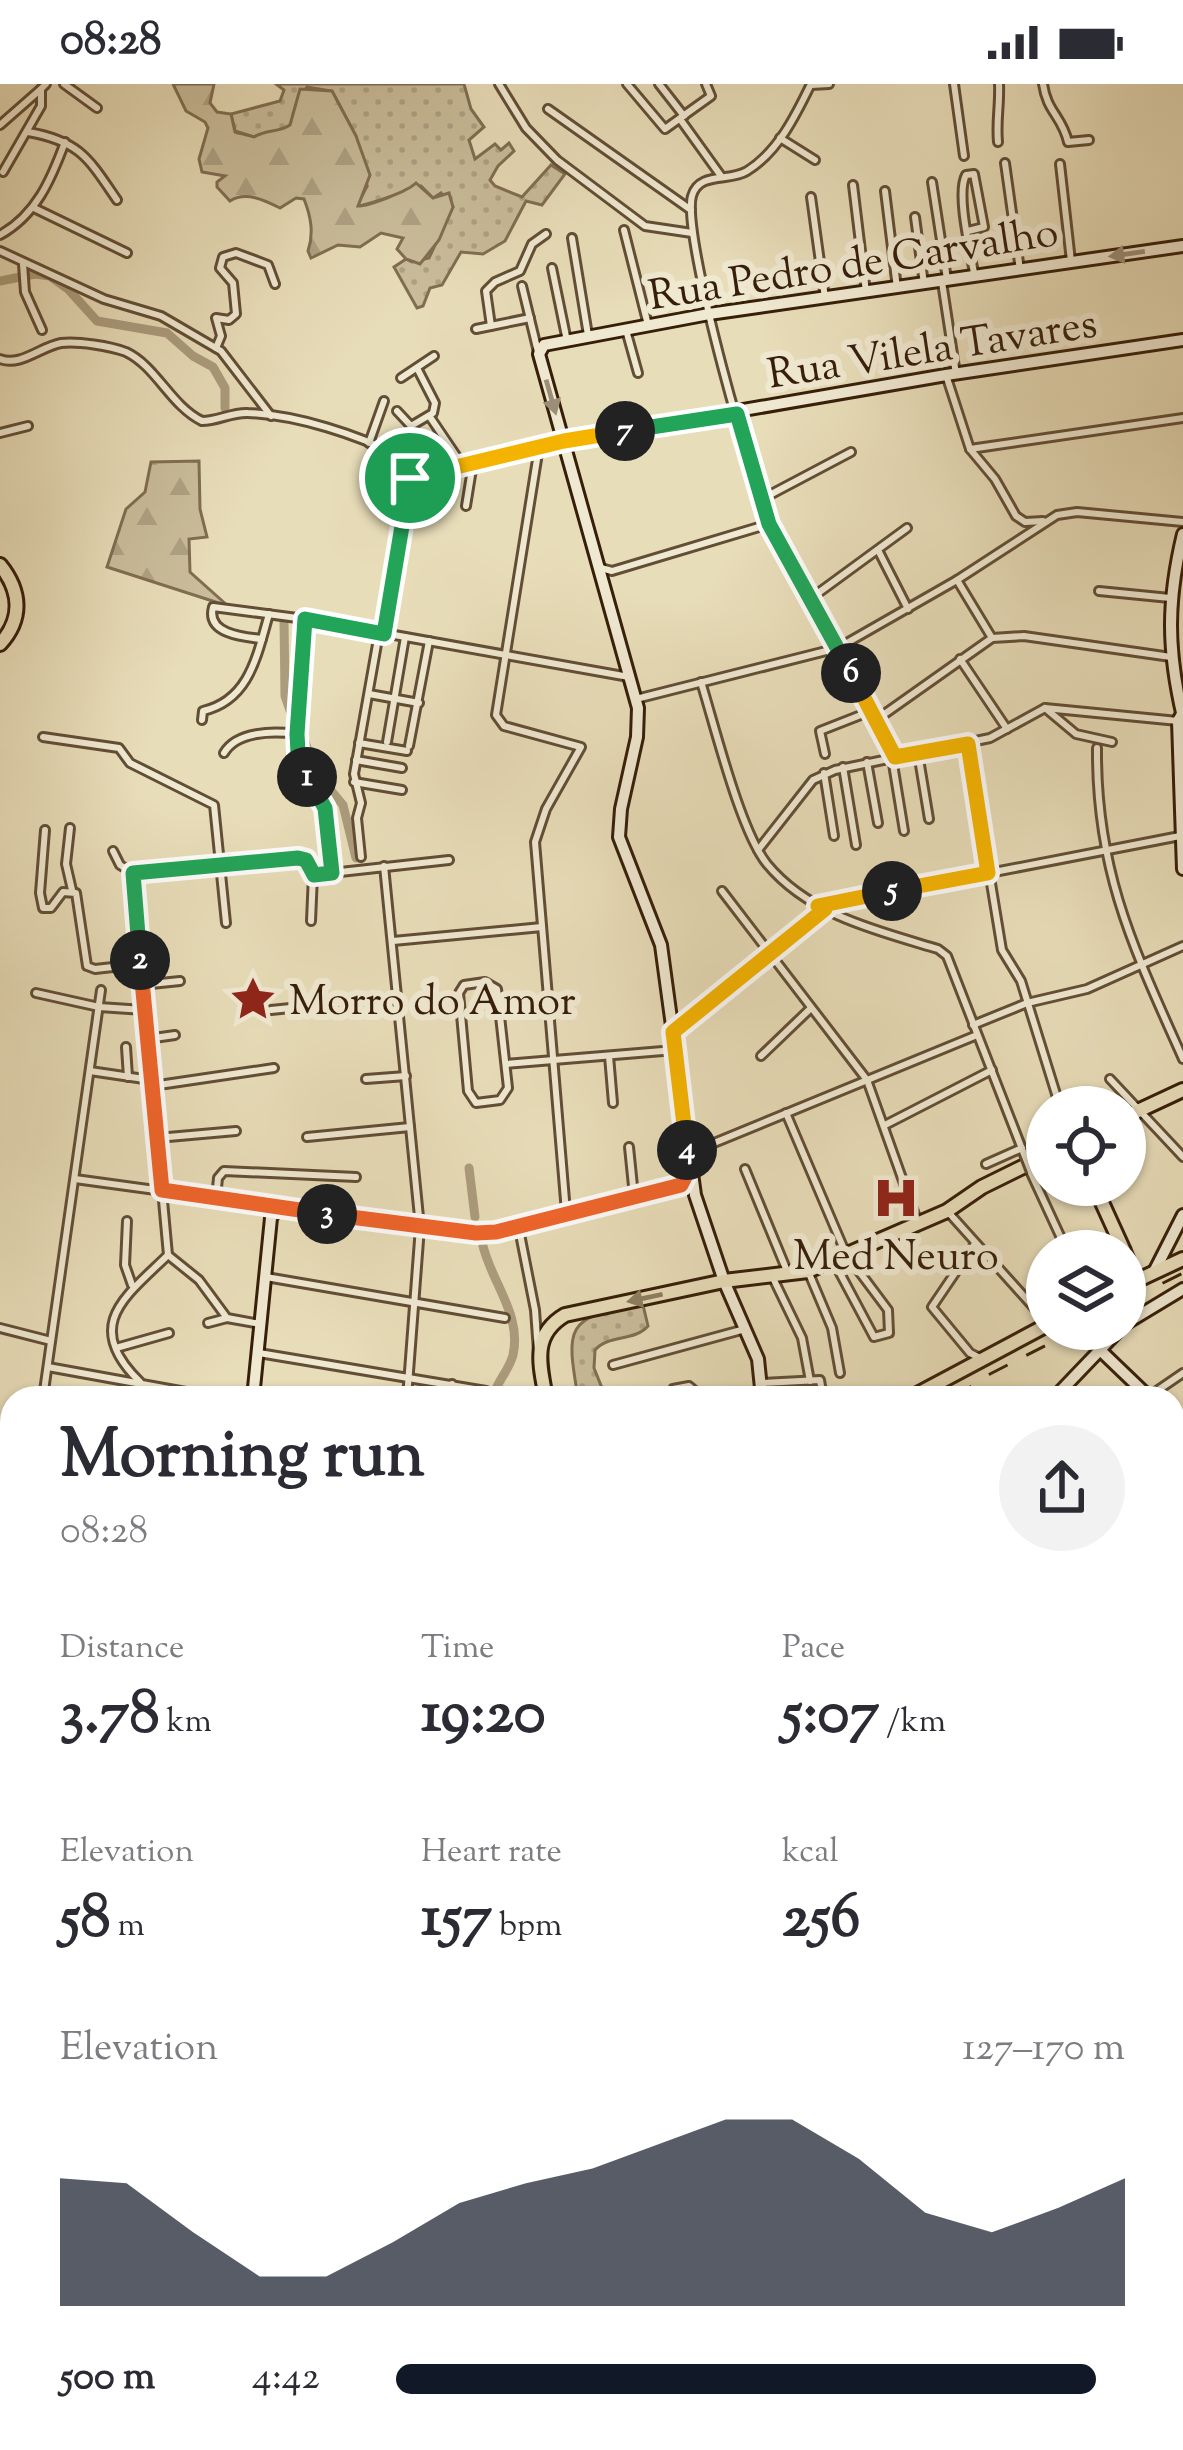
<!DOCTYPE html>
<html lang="en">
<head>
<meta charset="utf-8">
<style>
  :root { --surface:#fff; --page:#f2f2f3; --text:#2b2b33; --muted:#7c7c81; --accent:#111827 }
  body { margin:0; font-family:"Sorts Mill Goudy",serif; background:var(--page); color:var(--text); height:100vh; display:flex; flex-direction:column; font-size:45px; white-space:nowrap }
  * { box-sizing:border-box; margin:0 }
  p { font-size:39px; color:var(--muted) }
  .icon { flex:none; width:66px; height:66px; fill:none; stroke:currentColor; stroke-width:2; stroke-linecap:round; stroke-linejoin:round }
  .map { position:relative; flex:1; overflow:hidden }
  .sheet { position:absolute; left:0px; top:1302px; width:1185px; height:1065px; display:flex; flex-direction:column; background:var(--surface); border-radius:36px 36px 0 0; box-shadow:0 3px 9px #0004 }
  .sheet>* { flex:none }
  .fabs { position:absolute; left:1026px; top:1002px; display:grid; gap:24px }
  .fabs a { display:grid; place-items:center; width:120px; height:120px; border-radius:50%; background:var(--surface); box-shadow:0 3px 9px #0004; font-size:60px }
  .pin { position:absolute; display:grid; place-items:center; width:102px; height:102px; color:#fff; margin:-51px; border:6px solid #fff; border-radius:50%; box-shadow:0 3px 12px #0007 }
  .km { position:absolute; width:60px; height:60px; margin:-30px; border-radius:50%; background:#222; color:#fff; font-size:33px; line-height:60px; text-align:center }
  .round { display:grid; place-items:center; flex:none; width:126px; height:126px; border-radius:63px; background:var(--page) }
  .head { display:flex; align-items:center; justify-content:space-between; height:204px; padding:0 60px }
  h1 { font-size:66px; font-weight:800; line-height:90px }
  .figures { display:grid; grid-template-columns:repeat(3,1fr); gap:18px; height:204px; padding:12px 60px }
  .figures div { display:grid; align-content:center }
  .figures b { font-size:60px; font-weight:800 }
  .figures small { font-size:33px; font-weight:400 }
  .figures p { font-size:33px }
  .chart { height:336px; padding:24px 60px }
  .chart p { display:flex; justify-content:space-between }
  .chart svg { width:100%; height:216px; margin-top:12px; fill:var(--accent); opacity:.7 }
  ul { padding:0 60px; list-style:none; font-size:39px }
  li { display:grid; grid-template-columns:192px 144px 1fr; align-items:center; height:90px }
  li i { height:30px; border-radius:15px; background:var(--accent) }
  .status { display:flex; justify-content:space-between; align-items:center; height:84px; padding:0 60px; background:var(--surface); direction:ltr }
  .status svg { height:33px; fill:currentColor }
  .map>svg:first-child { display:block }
</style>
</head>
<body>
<div class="status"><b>08:28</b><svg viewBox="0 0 49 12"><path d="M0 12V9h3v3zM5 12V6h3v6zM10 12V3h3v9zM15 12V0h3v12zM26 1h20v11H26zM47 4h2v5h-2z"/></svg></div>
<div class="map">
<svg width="1183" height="2366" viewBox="0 0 1183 2366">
  <defs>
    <pattern id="grass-dots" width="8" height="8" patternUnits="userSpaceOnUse" patternTransform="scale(3)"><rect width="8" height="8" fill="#cabd9b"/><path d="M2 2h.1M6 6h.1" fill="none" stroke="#aea284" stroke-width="1.8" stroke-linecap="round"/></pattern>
    <pattern id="forest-firs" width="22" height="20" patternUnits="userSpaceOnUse" patternTransform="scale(3)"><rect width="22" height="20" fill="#cabd9b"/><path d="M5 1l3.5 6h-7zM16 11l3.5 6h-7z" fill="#aea284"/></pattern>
  </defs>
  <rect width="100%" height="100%" fill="#e8ddb9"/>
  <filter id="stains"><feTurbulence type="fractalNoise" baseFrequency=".00167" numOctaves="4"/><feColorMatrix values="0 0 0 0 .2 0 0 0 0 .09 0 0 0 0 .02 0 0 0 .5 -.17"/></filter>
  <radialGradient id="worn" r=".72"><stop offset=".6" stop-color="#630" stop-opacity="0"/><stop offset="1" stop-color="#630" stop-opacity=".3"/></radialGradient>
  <g fill="url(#grass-dots)" stroke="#806e52" stroke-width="3">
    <path d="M276 0H464L471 25 484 43 469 56 475 75 495 60 501 66 509 59 514 67 498 82 490 96 495 102 522 113 551 81 565 90 542 121 526 117 505 157 483 170 461 168 442 201 430 204 423 222 417 224 394 183 406 175 412 178 429 174 453 123 441 109 433 114 421 102C408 106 367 122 357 122L367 102 356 52 332 7 307 3C297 14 299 39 283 46 272 50 266 46 254 53L235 47 231 30 280 17 284 6Z"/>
    <path d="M639 1219 643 1221 648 1242C634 1258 609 1250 595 1266L594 1284 606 1314H578C566 1242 565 1235 639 1219Z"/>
  </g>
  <g fill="url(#forest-firs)" stroke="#806e52" stroke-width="3">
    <path d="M173 0H214L210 19 217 28 231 30 235 48 254 53C267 45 278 49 290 41L300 5 332 7 356 52 370 91 358 122C369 122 408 107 416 99L433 114 449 109 453 123 439 156 420 180 406 175 397 165 403 154 381 149 360 163 338 161 311 174 308 167C314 149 311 133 304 115L296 114 280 124C264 116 246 107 230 117L217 103V98L225 92 202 88 199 75 208 44 205 38 186 27Z"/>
    <polygon points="199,377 200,425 207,453 189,455 190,488 228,522 107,483 126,425 145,408 151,378"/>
    <polygon points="12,2205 12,2355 367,2355 351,2366 0,2366 0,2209"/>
    <polygon points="461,2355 614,2355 610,2366 462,2366"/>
  </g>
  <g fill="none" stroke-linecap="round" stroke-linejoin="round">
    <g stroke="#ab9c7d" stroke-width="9">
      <polyline points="0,197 35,190 50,192 68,205 97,237 167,249 193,272 213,283 225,304 225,324"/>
      <polyline points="284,536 285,612 292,632"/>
      <polyline points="302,648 314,686 343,721 356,774"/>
      <polyline points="469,1084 475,1133"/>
      <path d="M483 1162C492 1199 522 1231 513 1271 509 1287 496 1298 493 1314"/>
      <polyline points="1103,2366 1106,2355"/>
    </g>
    <g stroke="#624e35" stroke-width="12">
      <g id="street">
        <polyline points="64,0 97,24"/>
        <polyline points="499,0 526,44 557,76 645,142 692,149"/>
        <polyline points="627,0 665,45 711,12 706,0"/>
        <polyline points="659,0 684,32"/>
        <path d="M811 0C796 31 778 68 747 87 730 98 699 87 692 112 681 151 755 413 777 456 814 530 857 600 895 673"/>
        <polyline points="954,0 964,72"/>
        <path d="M1043 0C1047 28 1062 32 1068 58L1089 56"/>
        <polyline points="811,1 829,0"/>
        <polyline points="548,25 691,126"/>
        <polyline points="680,35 721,92"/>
        <polyline points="0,41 41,5"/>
        <path d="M28 48C80 57 89 75 117 116"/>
        <polyline points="780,54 815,76"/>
        <path d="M998 58C996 37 1000 21 999 0"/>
        <polyline points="1005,79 1020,186"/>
        <polyline points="1060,80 1071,177"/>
        <polyline points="3,88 41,22 41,5 46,0"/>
        <polyline points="932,98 947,195"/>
        <polyline points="853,101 866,208"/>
        <polyline points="885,107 897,204"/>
        <polyline points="811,113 825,214"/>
        <polyline points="34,124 127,169"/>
        <polyline points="915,133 924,200"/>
        <polyline points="624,146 648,241"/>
        <path d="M968 147 984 143 974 90 966 91C956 109 970 166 974 189"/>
        <path d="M0 151C36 131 51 96 65 58"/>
        <polyline points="572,154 588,251"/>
        <polyline points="0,167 104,215 161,232 221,267 271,332"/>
        <polyline points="23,180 25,208 42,246"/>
        <polyline points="552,184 567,257"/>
        <polyline points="942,198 956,290"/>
        <polyline points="522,202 538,268"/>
        <polyline points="491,242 486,207 495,198 520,187 532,160 546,150"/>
        <polyline points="476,245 530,234"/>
        <polyline points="626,246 638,289"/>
        <polyline points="216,264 221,252 216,234 229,236 236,230 233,199 220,184 223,173 236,169 268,181 275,200"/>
        <path d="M0 275C20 283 40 263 61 259 78 257 110 262 126 268 156 282 171 322 202 337 218 337 232 328 248 329 298 331 358 351 402 373L410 394 384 550"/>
        <polyline points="946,291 970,365 995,395 1016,432 1025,438 1043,437"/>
        <polyline points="401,294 434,272"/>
        <polyline points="397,327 411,342 433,329 435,319 417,284"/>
        <polyline points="430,333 461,379"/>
        <polyline points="0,349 28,342"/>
        <polyline points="369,359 384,317"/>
        <polyline points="539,363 496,631 504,642 581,663 546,725 535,758 566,1128"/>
        <polyline points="970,365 1183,334"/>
        <polyline points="410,394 564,357"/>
        <polyline points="762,415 851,368"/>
        <polyline points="466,422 473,379"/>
        <polyline points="878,466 908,525"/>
        <polyline points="601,484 612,487 769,440"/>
        <polyline points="957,496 992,554"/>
        <polyline points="1099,507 1170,514"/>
        <polyline points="810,515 907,444"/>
        <polyline points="305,535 297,668 323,717 332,788"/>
        <path d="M262 555C241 553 206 549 213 523L305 535 629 593"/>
        <polyline points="960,575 1007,645"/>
        <path d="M701 598C715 643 740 746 767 780 809 831 878 847 938 865L947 872 1024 1070"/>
        <polyline points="369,610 419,619"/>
        <polyline points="636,615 838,564 957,496 1057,431 1077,428 1183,438"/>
        <polyline points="1045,624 1076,650 1112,658"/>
        <path d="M202 636 203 627C250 616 257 571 269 530"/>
        <polyline points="876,636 992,554 1024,552 1171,573"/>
        <polyline points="43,653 119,664 130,679 214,721 226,839"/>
        <polyline points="387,658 405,553"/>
        <polyline points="359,659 407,667"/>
        <polyline points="968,660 1002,866 1021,897 1060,1023"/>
        <polyline points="409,662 429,557"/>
        <path d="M1097 664C1096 788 1134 865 1183 975"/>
        <path d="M224 669C237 647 273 647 297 650"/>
        <polyline points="918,669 929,735"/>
        <polyline points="825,670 820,647 871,627"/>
        <polyline points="892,674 904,747"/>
        <polyline points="356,676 402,684"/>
        <polyline points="867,678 878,739"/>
        <polyline points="843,683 856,761"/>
        <polyline points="824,689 834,752"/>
        <polyline points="354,698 402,706"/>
        <polyline points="70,744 66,780 72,806"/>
        <polyline points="45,746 40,809 43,824 51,824 63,808 76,809 87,882 95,885 140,880"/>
        <polyline points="758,766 813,696 835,686 990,654 1045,624 1178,637"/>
        <polyline points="113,767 120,781 133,789"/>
        <polyline points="361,773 357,734 361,719 354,690 379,549"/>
        <polyline points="384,782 420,1143 407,1314"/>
        <polyline points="133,789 168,1171"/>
        <polyline points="133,789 298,774 306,776 313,791 449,776"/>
        <polyline points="722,807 867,996 918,1139"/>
        <polyline points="819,822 1180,752"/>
        <polyline points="311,837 313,791"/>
        <polyline points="393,857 542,843"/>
        <polygon points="485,898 497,905 508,1004 500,1016 476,1019 468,1007 459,909 464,901"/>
        <polyline points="141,901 180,897"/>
        <polyline points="36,909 99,923 144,926"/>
        <polyline points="271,926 398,913"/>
        <polyline points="973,941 1027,919 1087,905 1183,862"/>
        <polyline points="674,947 825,825"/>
        <polyline points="147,955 175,951"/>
        <polyline points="126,963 128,993"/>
        <polyline points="609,972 613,1019"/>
        <polyline points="761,972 811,924"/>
        <polyline points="506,980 675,966"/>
        <polyline points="90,987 151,996"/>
        <polyline points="366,995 406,992"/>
        <polyline points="1110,995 1183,1073"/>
        <polyline points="152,1002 274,984"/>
        <polyline points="786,1029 846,1170 888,1226 889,1249 874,1253 833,1176"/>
        <polyline points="885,1041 992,986"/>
        <polyline points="307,1053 410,1043"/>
        <polyline points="157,1054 236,1047"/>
        <polyline points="629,1063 634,1112"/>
        <polyline points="692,1068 977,951"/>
        <polyline points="986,1080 1022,1064"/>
        <polyline points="745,1085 787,1187"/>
        <polyline points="1031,1089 1067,1167"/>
        <polyline points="75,1095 280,1123"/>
        <polyline points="216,1114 218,1094 224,1087 356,1093"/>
        <polyline points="949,1129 1047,1238"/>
        <polyline points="127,1137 125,1181 132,1201"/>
        <polyline points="519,1145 535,1226 538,1267"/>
        <polyline points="974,1161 932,1223 970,1269 980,1274"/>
        <polyline points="168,1171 199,1196 227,1234 260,1240"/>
        <polyline points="808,1187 832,1244 840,1289"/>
        <polyline points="266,1193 505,1234"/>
        <polyline points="773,1194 802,1254 810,1297"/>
        <polyline points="208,1239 227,1234"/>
        <polyline points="0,1244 51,1257"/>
        <polyline points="116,1264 169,1249"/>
        <polyline points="259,1269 486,1307"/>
        <polyline points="613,1281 745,1245"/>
        <polyline points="48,1283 219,1314"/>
        <path d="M140 1298C82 1241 125 1213 168 1171"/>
        <polyline points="761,1299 820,1296 823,1314"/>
        <polyline points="1148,1313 1183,1289"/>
        <polyline points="43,1314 101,906"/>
        <polyline points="451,1314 452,1300"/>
        <polyline points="667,1314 673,1305 689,1302 703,1314"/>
        <polyline points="1173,1378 1183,1371"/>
        <polyline points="0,1425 12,1427"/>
        <polyline points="0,1453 12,1454"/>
        <polyline points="1173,1462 1183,1467"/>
        <polyline points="0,1475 12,1476"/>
        <polyline points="1173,1528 1183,1533"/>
        <polyline points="1173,1687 1183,1684"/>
        <polyline points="1173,1780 1183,1806"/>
        <polyline points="0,1907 12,1918"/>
        <polyline points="1173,1919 1183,1914"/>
        <polyline points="0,1936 12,1922"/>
        <polyline points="1173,2014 1183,2037"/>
        <polyline points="0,2030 12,2040"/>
        <polyline points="0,2149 12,2158"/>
        <polyline points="1173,2238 1183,2243"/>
        <polyline points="1173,2296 1183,2301"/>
        <polyline points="724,2366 727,2355"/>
        <polyline points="1114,2366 1116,2355"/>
        <polyline points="1175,2366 1183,2351"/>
      </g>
    </g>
    <g stroke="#361e09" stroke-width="16">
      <g id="secondary">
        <polyline points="564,357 946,291 1183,256"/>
        <path d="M1183 450C1167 517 1167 565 1183 633"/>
        <polyline points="1182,630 1178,637 1183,785"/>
        <polyline points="1154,1188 1183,1131"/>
        <polyline points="1125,1240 1183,1205"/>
        <polyline points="1100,1266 1150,1314"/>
        <polyline points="253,1314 271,1134 278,1124 490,1149 681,1101 688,1088"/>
        <polyline points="762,1314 758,1275 724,1197 695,1111 661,861 619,753 621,725 637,653 638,624 539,270 544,261 709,230 1183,162"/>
        <polyline points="1054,1314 1120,1245"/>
        <polyline points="1173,1336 1183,1345"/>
        <polyline points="0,1603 12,1518"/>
        <polyline points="0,1799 12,1785"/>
        <polyline points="1173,1860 1183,1861"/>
        <polyline points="1032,2355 1057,2366"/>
        <polyline points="877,2357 1016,2355"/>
      </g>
    </g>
    <g stroke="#361e09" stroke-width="18">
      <g id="primary">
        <path d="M0 481C21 507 23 535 0 560"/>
        <polyline points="1125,1033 1183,1006"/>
        <polyline points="1094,1101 1124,1167"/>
        <polyline points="1125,1170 1137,1197"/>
        <polyline points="1125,1202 1183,1175"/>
        <path d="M546 1314C540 1281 531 1251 565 1231L724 1197 808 1187 947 1127 982 1103 1047 1071"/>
        <polyline points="910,1314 1047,1241"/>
        <polyline points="627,2366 629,2355"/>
        <polyline points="796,2366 799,2355"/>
      </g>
    </g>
    <use href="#street" stroke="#f0e9d2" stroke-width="6"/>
    <use href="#secondary" stroke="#f0e9d2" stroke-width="10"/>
    <use href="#primary" stroke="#e8ddb9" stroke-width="12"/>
    <g stroke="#361e09" stroke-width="3" stroke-dasharray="21 21" stroke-linecap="butt">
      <polyline points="1125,1218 1183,1189"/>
      <polyline points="954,1314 990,1290 1078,1245"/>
      <polyline points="805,2366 807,2355"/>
    </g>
    <g stroke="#624e35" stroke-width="12" stroke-linecap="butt">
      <polyline id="street-bridge" points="1024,1070 1031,1088"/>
    </g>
    <use href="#street-bridge" stroke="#f0e9d2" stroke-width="6"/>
  </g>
  <defs><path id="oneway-solid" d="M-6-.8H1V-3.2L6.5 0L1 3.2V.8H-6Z" transform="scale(3)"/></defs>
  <g fill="#9c8e78">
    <use href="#oneway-solid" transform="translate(1127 170) rotate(172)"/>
    <use href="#oneway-solid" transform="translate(551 313) rotate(74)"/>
  </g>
  <use fill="#8f7e61" href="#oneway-solid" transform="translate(645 1214) rotate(168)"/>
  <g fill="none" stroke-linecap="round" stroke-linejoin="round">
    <g stroke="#fff" stroke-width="24">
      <polyline id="split-1" points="307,693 298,668 297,650 305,535 384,550 410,394"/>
    </g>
    <g stroke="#fff" stroke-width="24">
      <polyline id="split-2" points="140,876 133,789 298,774 306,776 314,791 332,789 325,724 307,693"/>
    </g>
    <g stroke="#fff" stroke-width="24">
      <polyline id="split-3" points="140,876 162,1106 327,1130"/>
    </g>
    <g stroke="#fff" stroke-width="24">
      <polyline id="split-4" points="327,1130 476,1149 496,1148 681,1101 689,1085 687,1066"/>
    </g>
    <g stroke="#fff" stroke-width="24">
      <polyline id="split-5" points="687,1066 673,948 825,825 818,822 892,807"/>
    </g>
    <g stroke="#fff" stroke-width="24">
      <polyline id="split-6" points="851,589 895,673 968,660 988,789 892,807"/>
    </g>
    <g stroke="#fff" stroke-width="24">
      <polyline id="split-7" points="625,347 737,330 769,440 851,589"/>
    </g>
    <g stroke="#fff" stroke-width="24">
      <polyline id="split-8" points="410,394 564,357 625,347"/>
    </g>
    <use href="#split-1" stroke="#22a559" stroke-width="15"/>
    <use href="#split-2" stroke="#22a559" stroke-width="15"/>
    <use href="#split-3" stroke="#f0652b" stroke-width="15"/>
    <use href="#split-4" stroke="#f0652b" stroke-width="15"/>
    <use href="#split-5" stroke="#f5b400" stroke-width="15"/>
    <use href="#split-6" stroke="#f5b400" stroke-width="15"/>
    <use href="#split-7" stroke="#22a559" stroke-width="15"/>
    <use href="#split-8" stroke="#f5b400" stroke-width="15"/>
  </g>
  <defs>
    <g id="sight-bare" transform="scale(3.6)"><path d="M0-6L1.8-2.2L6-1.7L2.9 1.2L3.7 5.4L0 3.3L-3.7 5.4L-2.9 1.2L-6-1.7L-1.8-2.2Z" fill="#8f2418" stroke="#f0e9d2" stroke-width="2.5" paint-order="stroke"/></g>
    <g id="hospital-bare" transform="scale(3.6)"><path d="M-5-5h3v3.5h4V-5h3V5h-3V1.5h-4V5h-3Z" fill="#8f2418" stroke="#f0e9d2" stroke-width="2.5" paint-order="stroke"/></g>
  </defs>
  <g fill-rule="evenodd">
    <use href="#sight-bare" x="253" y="915"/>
    <use href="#hospital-bare" x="896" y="1114"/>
  </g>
  <g text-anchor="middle" stroke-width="12" stroke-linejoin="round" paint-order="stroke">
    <g font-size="42" fill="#361e09" stroke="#f0e9d2">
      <text transform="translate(853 178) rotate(-9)" y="15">Rua Pedro de Carvalho</text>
      <text transform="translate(932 263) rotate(-9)" y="15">Rua Vilela Tavares</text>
    </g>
    <g font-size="42" fill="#361e09" stroke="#f0e9d2" text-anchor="start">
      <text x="289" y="930">Morro do Amor</text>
      <text x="896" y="1185" text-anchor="middle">Med Neuro</text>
    </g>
  </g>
  <rect width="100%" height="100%" filter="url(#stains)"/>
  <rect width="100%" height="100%" fill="url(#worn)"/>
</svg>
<div class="fabs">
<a><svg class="icon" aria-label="locate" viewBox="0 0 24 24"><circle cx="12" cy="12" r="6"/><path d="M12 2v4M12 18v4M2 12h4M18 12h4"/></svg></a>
<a><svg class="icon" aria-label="layers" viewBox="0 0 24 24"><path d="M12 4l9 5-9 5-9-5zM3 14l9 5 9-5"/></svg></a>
</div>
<div class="pin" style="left:410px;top:394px;background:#1e9e55"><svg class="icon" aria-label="arrive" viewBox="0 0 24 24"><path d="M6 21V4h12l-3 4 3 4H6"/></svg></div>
<b class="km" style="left:307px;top:693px">1</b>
<b class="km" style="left:140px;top:876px">2</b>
<b class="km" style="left:327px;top:1130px">3</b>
<b class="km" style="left:687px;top:1066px">4</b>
<b class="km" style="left:892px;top:807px">5</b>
<b class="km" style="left:851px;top:589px">6</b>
<b class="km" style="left:625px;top:347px">7</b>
<section class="sheet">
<div class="head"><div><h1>Morning run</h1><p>08:28</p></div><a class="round"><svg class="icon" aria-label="share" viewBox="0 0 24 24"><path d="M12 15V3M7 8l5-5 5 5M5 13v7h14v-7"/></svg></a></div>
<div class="figures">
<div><p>Distance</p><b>3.78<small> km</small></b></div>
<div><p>Time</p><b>19:20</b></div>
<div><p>Pace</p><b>5:07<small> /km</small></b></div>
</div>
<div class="figures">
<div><p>Elevation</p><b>58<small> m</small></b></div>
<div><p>Heart rate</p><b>157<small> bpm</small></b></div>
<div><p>kcal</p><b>256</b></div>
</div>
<div class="chart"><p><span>Elevation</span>127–170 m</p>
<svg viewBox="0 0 160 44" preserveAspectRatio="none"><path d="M0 44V18L10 19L20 29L30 38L40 38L50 31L60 23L70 19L80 16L90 11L100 6L110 6L120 14L130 25L140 29L150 24L160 18V44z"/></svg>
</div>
<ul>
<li><b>500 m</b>4:42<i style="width:96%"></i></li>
</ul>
</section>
</div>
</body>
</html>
